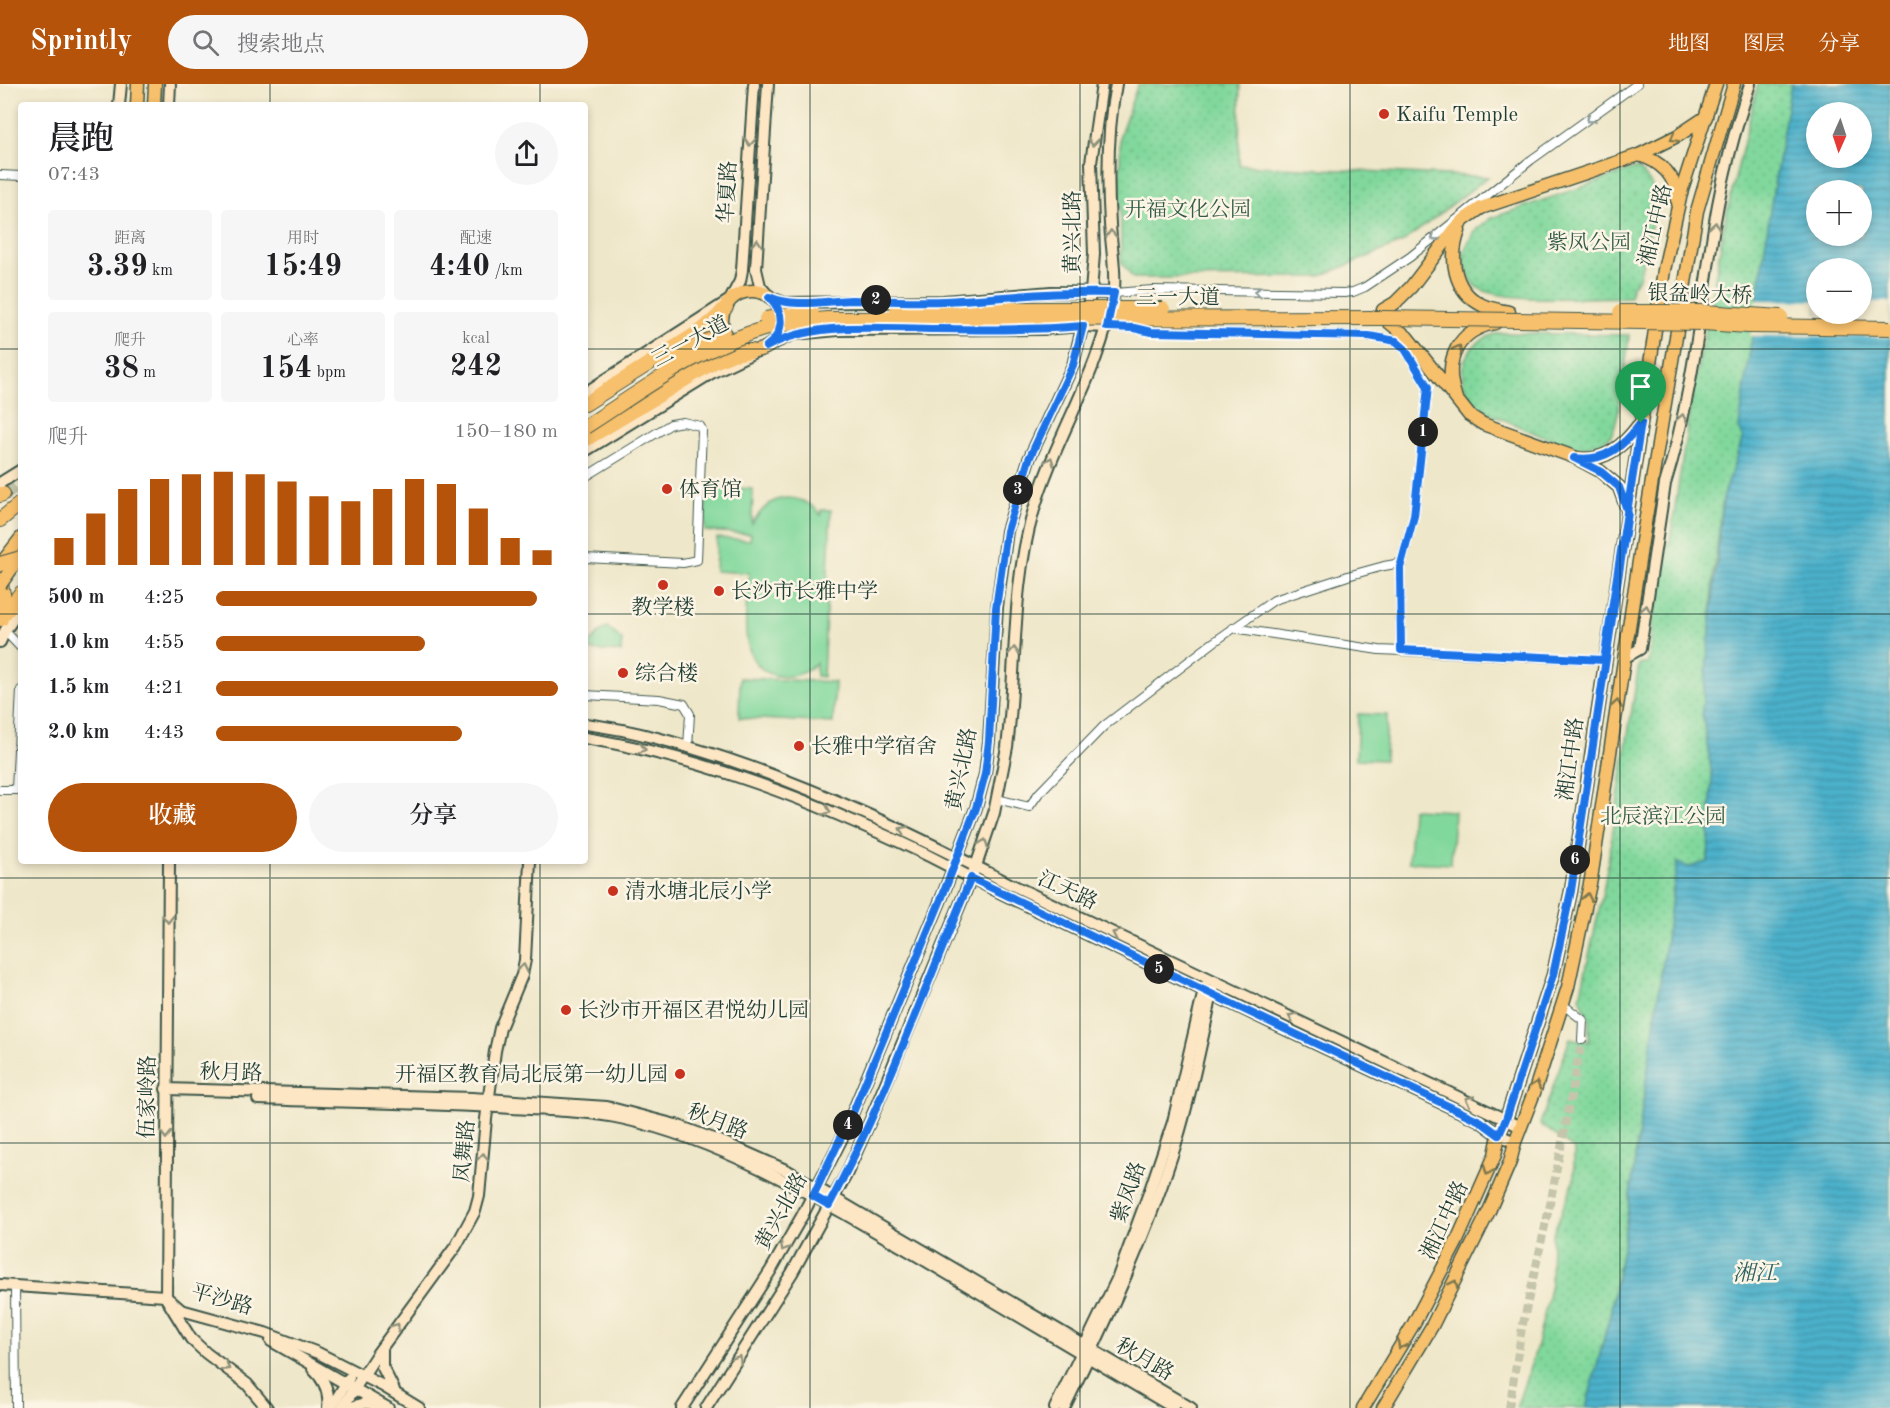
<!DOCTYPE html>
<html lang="zh">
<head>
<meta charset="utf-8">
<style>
  :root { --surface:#fff; --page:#f6f6f6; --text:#202124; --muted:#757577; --accent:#b45309 }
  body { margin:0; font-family:"Old Standard TT","Noto Serif SC",serif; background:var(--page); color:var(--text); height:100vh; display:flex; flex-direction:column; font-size:22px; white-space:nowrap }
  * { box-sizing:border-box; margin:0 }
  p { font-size:20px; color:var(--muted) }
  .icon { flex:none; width:33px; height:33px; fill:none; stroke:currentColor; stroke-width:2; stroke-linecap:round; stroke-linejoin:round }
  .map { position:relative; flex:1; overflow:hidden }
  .panel { position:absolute; left:18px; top:18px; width:570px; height:762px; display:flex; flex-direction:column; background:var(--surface); border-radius:6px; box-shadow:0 3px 9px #0003 }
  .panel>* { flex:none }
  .needle { width:39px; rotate:183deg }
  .buttons { position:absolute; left:1806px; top:18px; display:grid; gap:12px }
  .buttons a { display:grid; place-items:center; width:66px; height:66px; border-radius:50%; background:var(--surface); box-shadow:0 3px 9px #0003; font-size:30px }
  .pin { position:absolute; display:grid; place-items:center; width:51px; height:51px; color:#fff; margin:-62px -26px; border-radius:50% 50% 50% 0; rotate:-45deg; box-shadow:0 0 6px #0007 }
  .pin .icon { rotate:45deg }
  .km { position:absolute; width:30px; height:30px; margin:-15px; border-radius:50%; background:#222; color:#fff; font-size:16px; line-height:30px; text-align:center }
  .round { display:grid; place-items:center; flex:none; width:63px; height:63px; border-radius:32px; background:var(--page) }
  .summary { display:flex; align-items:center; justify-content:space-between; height:102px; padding:0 30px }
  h1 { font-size:33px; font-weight:600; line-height:45px }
  .stats { display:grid; grid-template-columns:repeat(3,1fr); gap:9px; height:102px; padding:6px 30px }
  .stats div { display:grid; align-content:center; border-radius:6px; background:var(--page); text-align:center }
  .stats b { font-size:30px; font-weight:600 }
  .stats small { font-size:16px; font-weight:400 }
  .stats p { font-size:16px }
  .chart { height:168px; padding:12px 30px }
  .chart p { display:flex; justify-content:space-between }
  .chart svg { width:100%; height:108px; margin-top:6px; stroke:var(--accent); stroke-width:6 }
  .primary-button { display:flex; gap:12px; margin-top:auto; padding:12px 30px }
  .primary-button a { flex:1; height:69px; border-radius:36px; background:var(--accent); color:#fff; font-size:24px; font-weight:600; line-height:69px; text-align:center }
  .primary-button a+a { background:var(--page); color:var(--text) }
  ul { padding:0 30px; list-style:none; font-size:20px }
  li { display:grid; grid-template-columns:96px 72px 1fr; align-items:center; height:45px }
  li i { height:15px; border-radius:8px; background:var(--accent) }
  header { display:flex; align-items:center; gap:36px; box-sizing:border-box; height:84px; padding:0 30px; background:var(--accent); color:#fff }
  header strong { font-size:28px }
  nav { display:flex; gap:33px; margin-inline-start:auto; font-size:21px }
  .search { width:420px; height:54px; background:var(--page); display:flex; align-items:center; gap:15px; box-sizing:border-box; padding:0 21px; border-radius:33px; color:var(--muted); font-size:22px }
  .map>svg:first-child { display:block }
</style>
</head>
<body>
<header>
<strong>Sprintly</strong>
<div class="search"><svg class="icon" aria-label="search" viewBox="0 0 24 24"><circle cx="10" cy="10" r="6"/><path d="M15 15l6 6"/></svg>搜索地点</div>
<nav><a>地图</a><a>图层</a><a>分享</a></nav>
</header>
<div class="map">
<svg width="1890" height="1324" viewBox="0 0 1890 1324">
  <defs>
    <pattern id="park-dots" width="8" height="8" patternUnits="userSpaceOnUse" patternTransform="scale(1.5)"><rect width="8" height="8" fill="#81d89c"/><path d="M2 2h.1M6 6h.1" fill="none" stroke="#6fba87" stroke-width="1.8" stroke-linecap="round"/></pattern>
    <pattern id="water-rules" width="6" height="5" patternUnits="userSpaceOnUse" patternTransform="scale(1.5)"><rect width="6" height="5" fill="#4cb1cb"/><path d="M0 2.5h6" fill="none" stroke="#3f91a6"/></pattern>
  </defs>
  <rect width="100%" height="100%" fill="#fcf5e5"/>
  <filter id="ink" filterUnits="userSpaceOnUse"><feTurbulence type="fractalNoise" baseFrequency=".0167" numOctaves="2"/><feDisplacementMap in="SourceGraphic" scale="12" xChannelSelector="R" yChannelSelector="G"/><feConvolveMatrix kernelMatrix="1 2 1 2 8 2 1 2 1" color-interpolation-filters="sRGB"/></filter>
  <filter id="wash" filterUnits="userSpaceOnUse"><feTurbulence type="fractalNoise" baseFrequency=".008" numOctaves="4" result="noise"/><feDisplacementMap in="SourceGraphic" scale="24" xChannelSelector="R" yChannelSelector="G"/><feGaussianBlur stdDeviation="1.35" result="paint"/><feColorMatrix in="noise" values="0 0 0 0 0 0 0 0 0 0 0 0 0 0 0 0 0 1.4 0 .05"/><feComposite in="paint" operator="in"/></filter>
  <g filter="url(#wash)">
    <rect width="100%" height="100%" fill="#efe7c9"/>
    <g fill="url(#park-dots)" stroke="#508a68" stroke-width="1.5">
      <polygon points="1138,0 1240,0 1239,81 1488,93 1403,158 1319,193 1133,194 1121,177 1120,51"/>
      <polygon points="1758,0 1791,0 1771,120 1743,353 1723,415 1714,488 1708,580 1702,627 1712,691 1708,778 1689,783 1677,779 1624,1153 1610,1231 1586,1324 1516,1324 1536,1266 1551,1200 1552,1152 1574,1096 1574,1065 1540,1040 1570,954 1589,958 1589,936 1580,913 1604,803 1639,580 1648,580 1653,535 1670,456 1691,318 1712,213 1725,136"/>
      <path d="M1637 84C1649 95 1655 103 1656 120L1639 194 1632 202 1630 213C1599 213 1499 220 1477 203 1467 194 1465 182 1463 169L1474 147 1491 134Z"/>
      <path d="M1499 249 1629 251C1627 269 1619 340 1611 351 1605 358 1590 363 1581 363 1556 361 1511 338 1486 328 1449 306 1457 258 1499 249Z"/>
    </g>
    <g fill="#81d89c" stroke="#508a68" stroke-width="1.5">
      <path d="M706 402 753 405 752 439C759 430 766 420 777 416 792 410 812 418 821 431V426H831L823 593 816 592V579C806 589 792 595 777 592 733 581 748 522 749 489L715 487 717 454 750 456 751 450 705 447Z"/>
      <polygon points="607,543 622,556 621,568 585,566 585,560 592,557 598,550"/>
      <polygon points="740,594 835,598 833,639 739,634"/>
      <polygon points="1358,630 1387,631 1385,676 1356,675"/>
      <polygon points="1412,725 1454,727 1451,780 1409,778"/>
    </g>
    <path fill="url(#water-rules)" stroke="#367780" stroke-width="1.5" fill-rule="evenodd" d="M1791 0H1890V1324H1586L1610 1231 1624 1153 1677 779 1689 783 1708 778 1712 691 1702 627 1723 415 1743 353 1739 343 1771 120ZM1816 28H1862V74H1816ZM1816 106H1862V152H1816ZM1816 184H1862V230H1816Z"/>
    <polygon fill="#efe7c9" points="1755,216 1816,217 1816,230 1862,230 1862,218 1890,218 1890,253 1750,252"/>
  </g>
  <g filter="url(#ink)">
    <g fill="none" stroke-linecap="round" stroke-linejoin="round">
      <polyline stroke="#c5c5ab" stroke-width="8" stroke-dasharray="8 4" stroke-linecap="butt" points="1509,1324 1522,1244 1550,1120 1582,956"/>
      <polyline stroke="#c5c5ab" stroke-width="14" stroke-dasharray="14 7" stroke-linecap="butt" points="3,410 21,398"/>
      <g stroke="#3e564a" stroke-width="10">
        <g id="street">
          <polyline points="0,91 21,92"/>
          <polyline points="1114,209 1153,206 1344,209 1353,208 1365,203 1410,173 1531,76 1637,0"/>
          <polyline points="1107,243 1134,244 1151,247 1369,252 1396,257 1405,265 1428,303 1414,432 1400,484 1401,566"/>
          <polyline points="585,393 671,340 683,338 700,342 702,346 697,476 683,479 585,474"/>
          <polyline points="1233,544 1379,566 1604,576"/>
          <polyline points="5,547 21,564"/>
          <polyline points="585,611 659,615 684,620 690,630 688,663"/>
          <polyline points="0,706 19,706"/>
          <polyline points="16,706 21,606"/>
          <polyline points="997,715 1029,723 1039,709 1104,642 1214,558 1274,516 1351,491 1384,482 1401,479"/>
          <polyline points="1562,920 1583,936 1582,956"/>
          <polyline points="15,1202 16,1324"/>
        </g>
      </g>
      <g stroke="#3e564a" stroke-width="14">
        <g id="secondary">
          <polyline points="768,0 756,185 760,202 769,213 785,219 943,217 1051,208 1114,209"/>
          <polyline points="119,21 121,0"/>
          <polyline points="169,21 170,0"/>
          <polyline points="766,263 794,250 838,246 1043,245 1083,242 1107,243"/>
          <polyline points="585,309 730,216 740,197 742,186 754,0"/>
          <polyline points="585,367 713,288 759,266"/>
          <polyline points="0,399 21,386"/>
          <polyline points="0,558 5,547 21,523"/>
          <path d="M1624 574 1640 565 1665 400C1692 315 1701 224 1715 137 1723 90 1735 45 1750 0"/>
          <path d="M585 640C634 646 681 660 727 675 825 708 917 752 1008 799L1521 1043"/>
          <path d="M585 654C702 673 816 718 923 769 957 786 990 804 1024 820 1175 893 1327 966 1480 1037L1499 1051 1515 1058"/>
          <polyline points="169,777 166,1214 191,1255 206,1269 247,1300 267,1324"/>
          <polyline points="166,1005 472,1014 607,1023 676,1041 727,1060 788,1087 1191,1324"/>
          <path d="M258 1015C343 1018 427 1019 512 1024 550 1026 588 1027 625 1035 726 1058 816 1113 904 1164 994 1217 1084 1271 1174 1324"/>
          <polyline points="0,1201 165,1212 181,1226 265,1249 318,1269 383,1302 419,1324"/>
          <polyline points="271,1257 388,1324"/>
          <polyline points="382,1265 382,1282 394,1306"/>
          <path d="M313 1285C325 1296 330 1308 328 1324"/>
          <polyline points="331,1324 349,1294"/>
          <polyline points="342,1324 377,1270 456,1162 475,1127 479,1112 486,1035 495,967 500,944 522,891 525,876 530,777"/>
          <polyline points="347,1324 366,1319 379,1321"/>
          <polyline points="682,1324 771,1186 802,1132 843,1052 942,813 976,724 985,690 989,657 997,523 1007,447 1029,375 1073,281 1091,208 1094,170 1091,79 1102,0"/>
          <path d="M706 1324 792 1189 846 1091 871 1035 976 782 994 729 1007 663C1017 585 1011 505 1033 429 1054 354 1100 289 1113 212 1117 193 1111 161 1110 140 1107 92 1107 47 1116 0"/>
          <polyline points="1055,1324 1118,1193 1150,1106 1173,1038 1205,902"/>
          <path d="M1064 1324C1107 1236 1148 1149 1177 1056 1192 1007 1202 955 1213 905"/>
        </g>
      </g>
      <g stroke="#3e564a" stroke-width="15">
        <g id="primary">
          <polyline points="137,21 138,0"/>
          <polyline points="154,21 155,0"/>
          <path d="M1639 71C1660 77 1677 92 1677 116"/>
          <path d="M1459 147C1449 174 1453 207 1482 221 1490 225 1500 226 1509 228"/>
          <circle cx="752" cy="237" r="30"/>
          <polyline points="1383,226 1395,219 1411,203 1455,145 1465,135 1481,124 1639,71 1679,51 1706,33"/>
          <polyline points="1384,234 1407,253 1469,331 1483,340 1574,373 1600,387 1619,403 1627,425"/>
          <path d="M1455 311C1443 276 1458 246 1495 239"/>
          <path d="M1578 374C1604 379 1624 361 1638 342"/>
          <polyline points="0,481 21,454"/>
          <polyline points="1363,1324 1413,1241 1456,1159 1495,1071 1499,1051 1506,1035 1553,891 1571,807 1664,186 1682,105 1716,0"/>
          <polyline points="1383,1324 1432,1242 1489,1127 1510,1078 1515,1058 1535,1006 1568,903 1591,795 1642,457 1697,127 1734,0"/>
        </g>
      </g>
      <g stroke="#3e564a" stroke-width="16">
        <g id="highway">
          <polyline points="585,320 702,246 718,232 726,223"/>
          <polyline points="585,356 714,278 733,270 751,267"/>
          <polyline points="0,411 3,410"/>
          <polyline points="0,436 21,419"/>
          <polyline points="0,494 4,515 1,535"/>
          <polyline points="4,530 21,509"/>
        </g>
      </g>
      <use href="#street" stroke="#fff" stroke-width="8"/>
      <use href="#secondary" stroke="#fce6c4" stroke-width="10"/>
      <use href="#primary" stroke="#f7c06c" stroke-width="12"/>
      <use href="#highway" stroke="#f7c06c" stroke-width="14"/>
      <g stroke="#3e564a" stroke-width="15" stroke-linecap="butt">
        <polyline id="primary-bridge" points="0,501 20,473"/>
      </g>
      <g stroke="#3e564a" stroke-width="16" stroke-linecap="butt">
        <g id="highway-bridge">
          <polyline points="897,225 1163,225"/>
          <polyline points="1620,228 1704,228 1781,233"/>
          <polyline points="766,235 812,227"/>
          <polyline points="665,281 701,259 723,251"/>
          <path d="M585 343C643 306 700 262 767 244 787 239 807 237 827 235L1384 234 1703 239 1748 242 1890 244"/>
          <polyline points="0,480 21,474"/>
        </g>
      </g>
      <use href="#primary-bridge" stroke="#f7c06c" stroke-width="12"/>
      <use href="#highway-bridge" stroke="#f7c06c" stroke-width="14"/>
    </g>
    <defs><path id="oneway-chevron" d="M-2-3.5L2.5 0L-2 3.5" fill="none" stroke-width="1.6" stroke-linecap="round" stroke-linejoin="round" transform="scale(1.5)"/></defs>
    <g stroke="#8f9e9a">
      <use href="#oneway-chevron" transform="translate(1590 35) rotate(141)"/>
      <use href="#oneway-chevron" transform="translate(1435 153) rotate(141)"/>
      <use href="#oneway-chevron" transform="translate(1258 208) rotate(-179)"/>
    </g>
    <g stroke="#80784d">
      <use href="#oneway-chevron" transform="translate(1674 54) rotate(151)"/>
      <use href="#oneway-chevron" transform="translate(1458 265) rotate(-62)"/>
      <use href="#oneway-chevron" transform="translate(1617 620) rotate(-81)"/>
      <use href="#oneway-chevron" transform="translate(1587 813) rotate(-78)"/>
      <use href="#oneway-chevron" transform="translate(1536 1001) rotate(-72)"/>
      <use href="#oneway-chevron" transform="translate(1488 1087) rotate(113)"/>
      <use href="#oneway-chevron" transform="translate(1454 1200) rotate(-63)"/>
      <use href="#oneway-chevron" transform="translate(1401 1261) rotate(120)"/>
    </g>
    <g stroke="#8e927c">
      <use href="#oneway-chevron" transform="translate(750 58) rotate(93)"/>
      <use href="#oneway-chevron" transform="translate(1093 58) rotate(96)"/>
      <use href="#oneway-chevron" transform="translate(1715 142) rotate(-81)"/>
      <use href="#oneway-chevron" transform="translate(1111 150) rotate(-93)"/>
      <use href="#oneway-chevron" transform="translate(757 159) rotate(-86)"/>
      <use href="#oneway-chevron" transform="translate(1682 334) rotate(-79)"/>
      <use href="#oneway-chevron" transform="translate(1050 377) rotate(-69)"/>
      <use href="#oneway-chevron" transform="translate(1646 525) rotate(-81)"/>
      <use href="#oneway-chevron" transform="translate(1014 567) rotate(-87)"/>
      <use href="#oneway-chevron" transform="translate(642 665) rotate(12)"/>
      <use href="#oneway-chevron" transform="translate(827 727) rotate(22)"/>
      <use href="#oneway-chevron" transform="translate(903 746) rotate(-155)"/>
      <use href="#oneway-chevron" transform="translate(984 759) rotate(-69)"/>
      <use href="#oneway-chevron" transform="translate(168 835) rotate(91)"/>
      <use href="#oneway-chevron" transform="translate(1116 850) rotate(-155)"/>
      <use href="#oneway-chevron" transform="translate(523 884) rotate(-77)"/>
      <use href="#oneway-chevron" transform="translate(1292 933) rotate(-155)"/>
      <use href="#oneway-chevron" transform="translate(1469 1016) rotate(-155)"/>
      <use href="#oneway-chevron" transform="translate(166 1051) rotate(91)"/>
      <use href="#oneway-chevron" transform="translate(483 1073) rotate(-85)"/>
      <use href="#oneway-chevron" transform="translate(784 1163) rotate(120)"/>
      <use href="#oneway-chevron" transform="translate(396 1243) rotate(-54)"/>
      <use href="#oneway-chevron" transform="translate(738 1275) rotate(-57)"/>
      <use href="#oneway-chevron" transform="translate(226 1283) rotate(33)"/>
    </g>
  </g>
  <g fill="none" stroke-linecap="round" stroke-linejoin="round" filter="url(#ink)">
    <g stroke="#fff" stroke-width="12">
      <path id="route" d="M1641 339 1604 576 1401 566 1400 484 1414 432 1428 303 1405 265 1396 257 1369 252 1151 248 1134 244 1107 243 1114 209C1056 207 1001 214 944 217 913 218 882 216 851 216 824 217 794 224 769 213 786 229 784 250 766 263 814 236 883 245 937 245 986 246 1034 246 1083 242L1073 281 1029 375 1007 447 996 524 989 657 985 690 976 724 942 813 854 1026 813 1112 829 1121C885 1017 925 903 971 794L1249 928 1480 1037 1499 1051 1506 1035 1553 891 1571 807 1628 429 1619 403 1600 387 1574 374C1604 379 1624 362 1641 339"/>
    </g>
    <use href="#route" stroke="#1a73e8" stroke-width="8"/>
  </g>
  <path fill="none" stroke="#1f3d34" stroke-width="1.5" stroke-opacity="0.55" d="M270 0V21M540 0V21M810 0V1324M1080 0V1324M1350 0V1324M1620 0V1324M0 265H21M585 265H1890M0 530H21M585 530H1890M270 777V1324M540 777V1324M0 794H1890M0 1059H1890"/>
  <g fill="#c8321e" stroke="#fcf5e5" stroke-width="2">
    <circle cx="1384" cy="30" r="6"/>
    <circle cx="667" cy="405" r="6"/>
    <circle cx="663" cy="501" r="6"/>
    <circle cx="719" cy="507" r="6"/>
    <circle cx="623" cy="589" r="6"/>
    <circle cx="799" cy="662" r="6"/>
    <circle cx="613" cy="807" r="6"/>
    <circle cx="566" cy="926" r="6"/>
    <circle cx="680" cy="990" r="6"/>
  </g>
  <g text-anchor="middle" stroke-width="5" stroke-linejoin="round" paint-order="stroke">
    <g font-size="21" fill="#1f3d34" stroke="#fcf5e5" text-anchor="start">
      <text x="1396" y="37">Kaifu Temple</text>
      <text x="679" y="412">体育馆</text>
      <text x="731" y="514">长沙市长雅中学</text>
      <text x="663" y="530" text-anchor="middle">教学楼</text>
      <text x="635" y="596">综合楼</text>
      <text x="811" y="669">长雅中学宿舍</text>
      <text x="625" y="814">清水塘北辰小学</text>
      <text x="578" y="933">长沙市开福区君悦幼儿园</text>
      <text x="668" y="997" text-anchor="end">开福区教育局北辰第一幼儿园</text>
    </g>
    <g font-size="21" fill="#1f3d34" stroke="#fcf5e5">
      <text transform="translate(727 108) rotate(-87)" y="7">华夏路</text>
      <text transform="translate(1655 141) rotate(-77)" y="7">湘江中路</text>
      <text transform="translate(1072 148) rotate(-90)" y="7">黄兴北路</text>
      <text transform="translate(1700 210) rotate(2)" y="7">银盆岭大桥</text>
      <text x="1178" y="220">三一大道</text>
      <text transform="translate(690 257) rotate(-28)" y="7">三一大道</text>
      <text transform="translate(1570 675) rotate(-82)" y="7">湘江中路</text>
      <text transform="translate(961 685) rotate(-79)" y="7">黄兴北路</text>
      <text transform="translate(1068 806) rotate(25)" y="7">江天路</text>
      <text transform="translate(231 988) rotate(2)" y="7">秋月路</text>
      <text transform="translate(147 1013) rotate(-89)" y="7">伍家岭路</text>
      <text transform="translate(718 1037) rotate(21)" y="7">秋月路</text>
      <text transform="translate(464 1067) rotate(-85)" y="7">凤舞路</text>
      <text transform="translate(1128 1108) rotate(-70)" y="7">紫凤路</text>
      <text transform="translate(781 1127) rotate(-61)" y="7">黄兴北路</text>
      <text transform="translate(1444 1136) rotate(-65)" y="7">湘江中路</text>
      <text transform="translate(222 1215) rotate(16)" y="7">平沙路</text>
      <text transform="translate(1145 1275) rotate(30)" y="7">秋月路</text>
    </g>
    <g font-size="21" fill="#335c49" stroke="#fcf5e5">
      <text x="1188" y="132">开福文化公园</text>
      <text x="1589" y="165">紫凤公园</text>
      <text x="1663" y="739">北辰滨江公园</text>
    </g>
    <g font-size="22" font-style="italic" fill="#2c6061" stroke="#fcf5e5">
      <text x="1755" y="1196">湘江</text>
    </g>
  </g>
</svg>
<div class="buttons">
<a><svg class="needle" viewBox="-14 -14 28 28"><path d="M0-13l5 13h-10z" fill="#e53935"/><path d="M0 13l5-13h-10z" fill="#757577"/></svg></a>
<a>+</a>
<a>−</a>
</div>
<div class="pin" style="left:1641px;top:339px;background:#1e9e55"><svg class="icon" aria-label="arrive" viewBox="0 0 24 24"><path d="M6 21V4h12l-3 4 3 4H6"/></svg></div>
<b class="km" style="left:1423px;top:348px">1</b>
<b class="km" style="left:876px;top:216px">2</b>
<b class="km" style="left:1018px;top:406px">3</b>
<b class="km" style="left:848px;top:1041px">4</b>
<b class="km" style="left:1159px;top:885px">5</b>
<b class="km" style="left:1575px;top:776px">6</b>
<section class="panel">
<div class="summary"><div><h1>晨跑</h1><p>07:43</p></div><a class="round"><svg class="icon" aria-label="share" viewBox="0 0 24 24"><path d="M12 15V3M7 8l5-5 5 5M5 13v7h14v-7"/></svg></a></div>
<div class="stats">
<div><p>距离</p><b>3.39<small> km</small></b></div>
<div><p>用时</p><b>15:49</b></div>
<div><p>配速</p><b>4:40<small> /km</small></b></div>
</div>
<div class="stats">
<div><p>爬升</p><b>38<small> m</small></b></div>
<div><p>心率</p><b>154<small> bpm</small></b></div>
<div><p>kcal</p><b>242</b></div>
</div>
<div class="chart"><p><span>爬升</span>150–180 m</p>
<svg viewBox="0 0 160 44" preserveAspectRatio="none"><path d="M5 44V33M15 44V23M25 44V13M35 44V9M45 44V7M55 44V6M65 44V7M75 44V10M85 44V16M95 44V18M105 44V13M115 44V9M125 44V11M135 44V21M145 44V33M155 44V38"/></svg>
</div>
<ul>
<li><b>500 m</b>4:25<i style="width:94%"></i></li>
<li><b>1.0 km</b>4:55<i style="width:61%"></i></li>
<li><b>1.5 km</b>4:21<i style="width:100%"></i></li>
<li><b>2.0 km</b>4:43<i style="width:72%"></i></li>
</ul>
<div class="primary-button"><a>收藏</a><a>分享</a></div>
</section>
</div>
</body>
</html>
